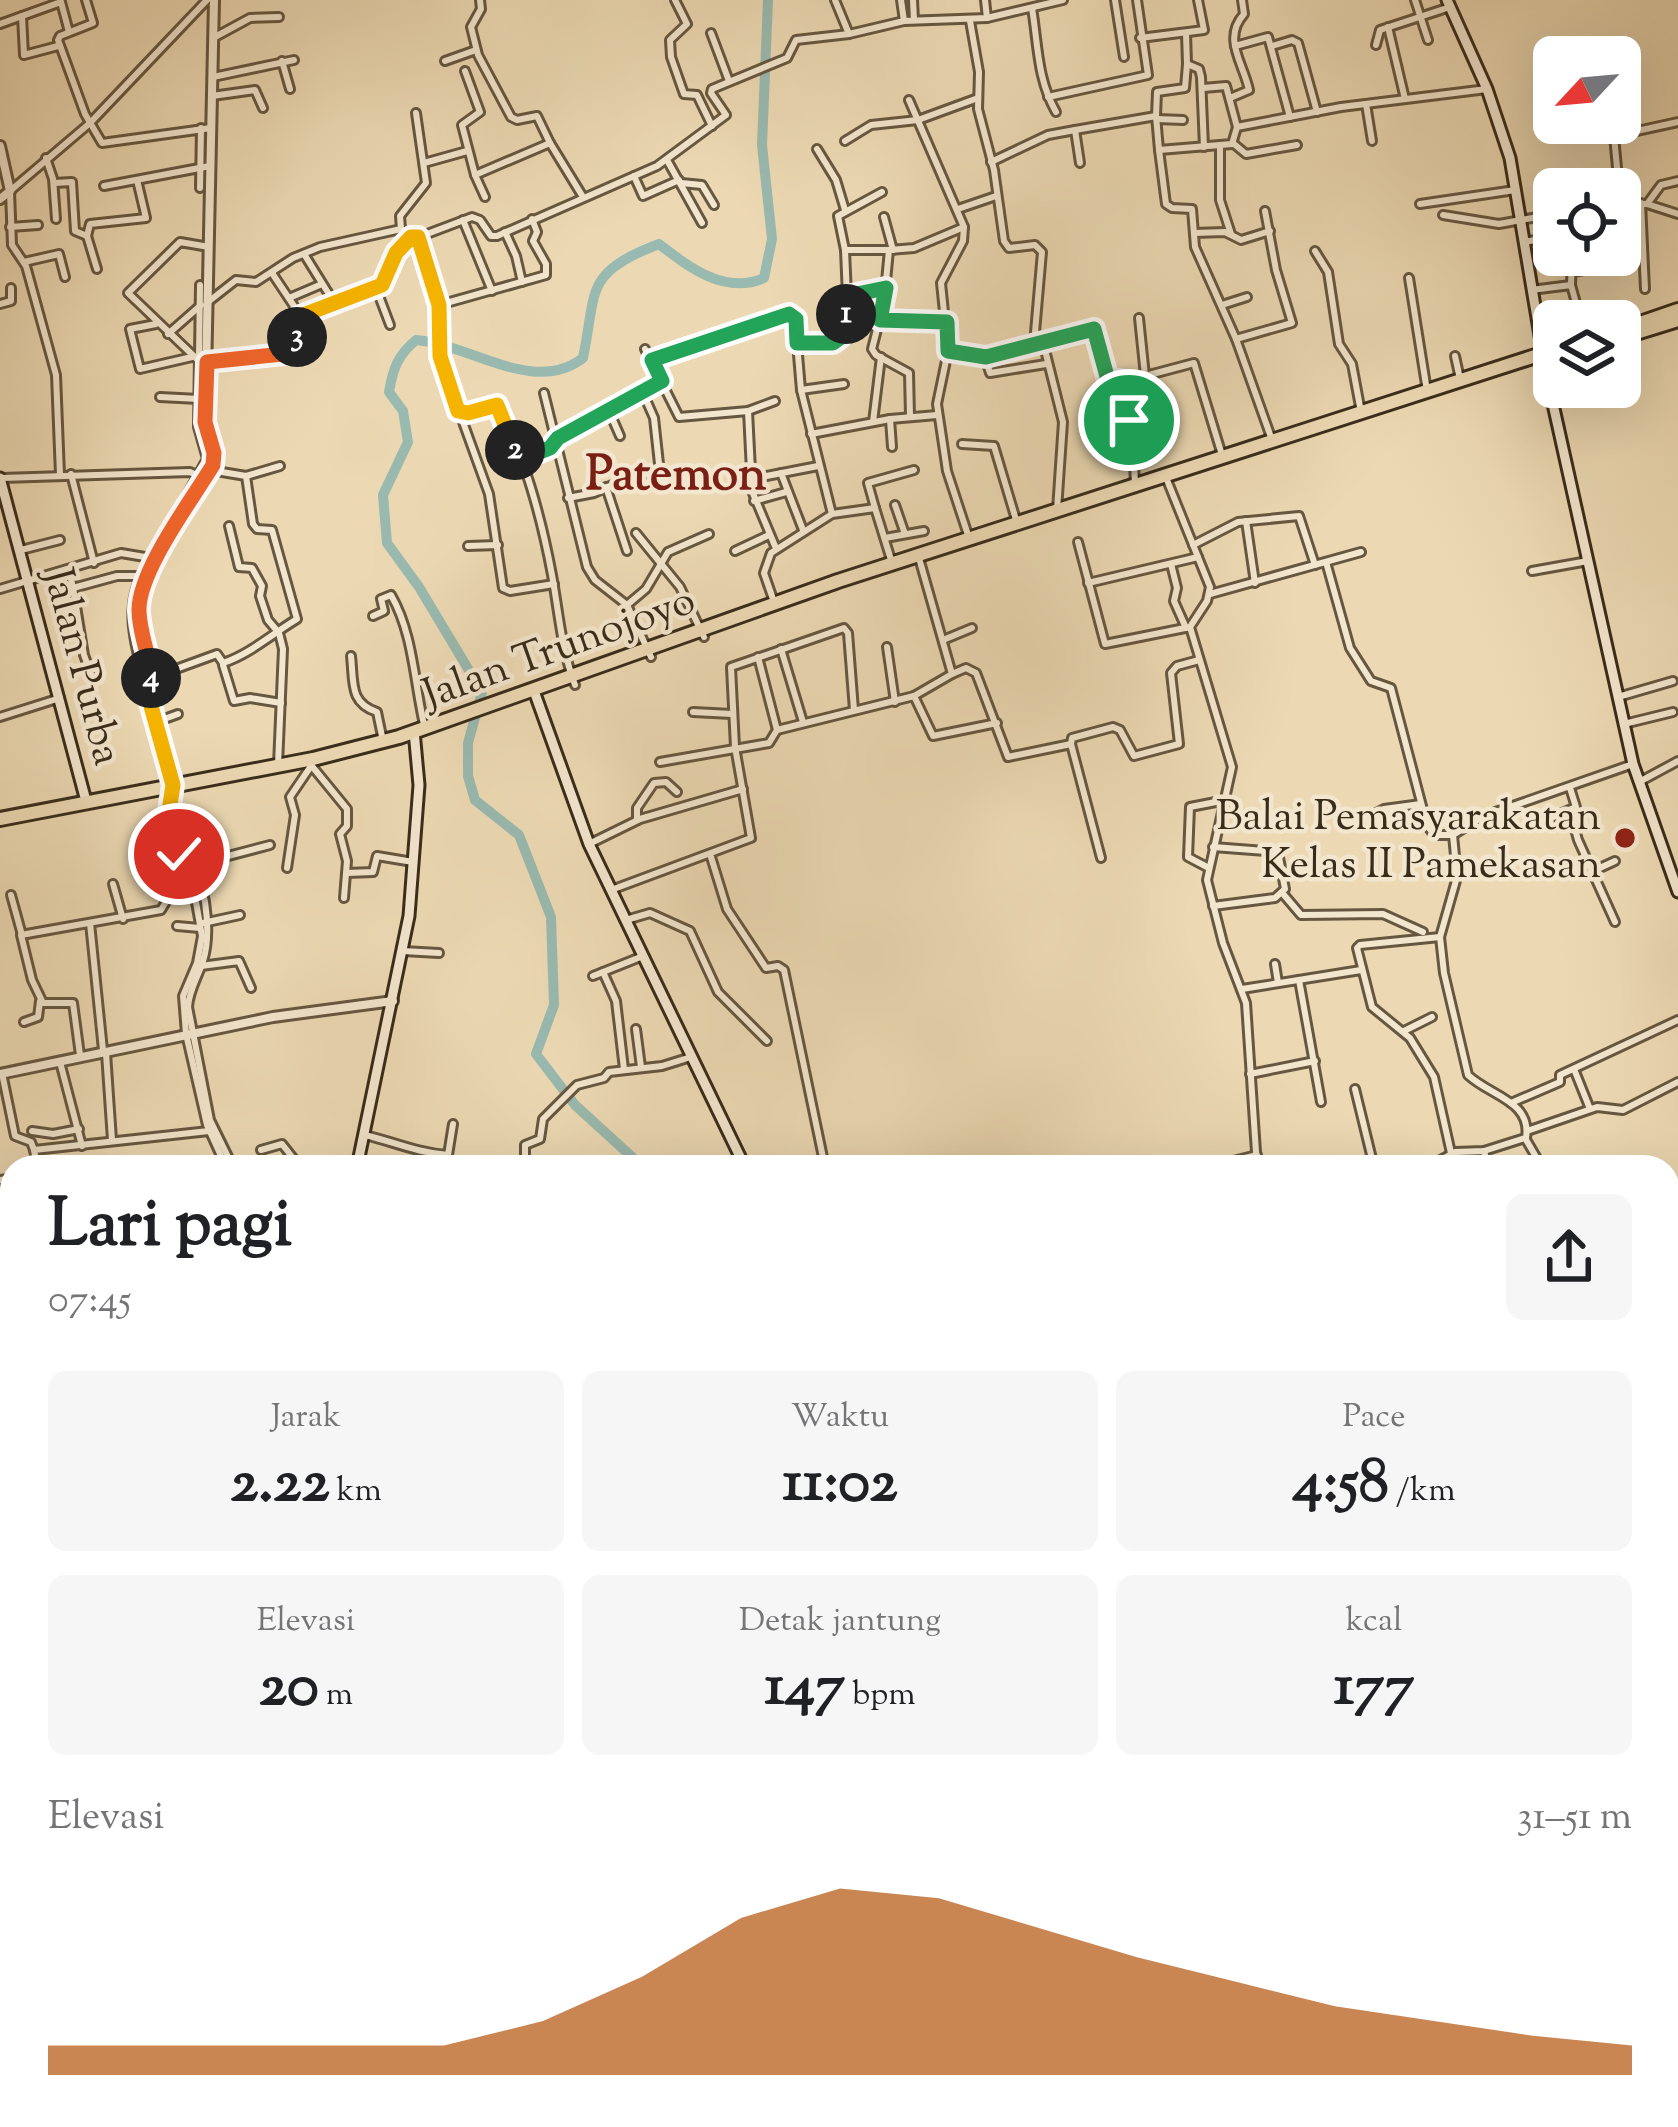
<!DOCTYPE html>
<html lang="id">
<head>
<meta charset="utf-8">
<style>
  :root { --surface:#fff; --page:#f6f6f6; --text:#202124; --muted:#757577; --accent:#b45309 }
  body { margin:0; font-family:"Sorts Mill Goudy",serif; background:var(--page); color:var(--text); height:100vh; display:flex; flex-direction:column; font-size:45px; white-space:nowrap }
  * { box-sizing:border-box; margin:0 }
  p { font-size:39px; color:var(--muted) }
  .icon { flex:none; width:66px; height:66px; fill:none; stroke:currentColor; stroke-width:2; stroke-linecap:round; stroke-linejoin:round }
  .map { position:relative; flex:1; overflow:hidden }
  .sheet { position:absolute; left:0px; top:1155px; width:1680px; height:972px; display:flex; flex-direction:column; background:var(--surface); border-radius:36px 36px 0 0; box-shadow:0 12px 48px #0002 }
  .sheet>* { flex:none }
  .needle { width:78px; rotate:244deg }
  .tools { position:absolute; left:1533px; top:36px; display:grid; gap:24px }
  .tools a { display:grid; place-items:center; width:108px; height:108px; border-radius:18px; background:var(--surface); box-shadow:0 12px 48px #0002; font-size:60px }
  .pin { position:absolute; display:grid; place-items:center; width:102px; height:102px; color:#fff; margin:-51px; border:6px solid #fff; border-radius:50%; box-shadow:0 3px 12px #0007 }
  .km { position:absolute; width:60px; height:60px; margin:-30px; border-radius:50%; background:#222; color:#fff; font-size:33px; line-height:60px; text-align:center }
  .round { display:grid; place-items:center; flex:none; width:126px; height:126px; border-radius:18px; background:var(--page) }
  .headline { display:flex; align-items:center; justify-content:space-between; height:204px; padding:0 48px }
  h1 { font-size:66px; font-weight:700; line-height:90px }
  .metrics { display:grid; grid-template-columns:repeat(3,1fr); gap:18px; height:204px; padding:12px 48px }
  .metrics div { display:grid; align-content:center; border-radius:18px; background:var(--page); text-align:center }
  .metrics b { font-size:60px; font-weight:700 }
  .metrics small { font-size:33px; font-weight:400 }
  .metrics p { font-size:33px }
  .chart { height:336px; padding:24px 48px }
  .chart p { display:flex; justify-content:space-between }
  .chart svg { width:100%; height:216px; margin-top:12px; fill:var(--accent); opacity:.7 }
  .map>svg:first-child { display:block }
</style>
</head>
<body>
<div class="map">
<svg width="1678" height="2127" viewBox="0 0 1678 2127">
  <rect width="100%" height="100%" fill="#ecd9b3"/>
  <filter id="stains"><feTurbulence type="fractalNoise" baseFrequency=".00167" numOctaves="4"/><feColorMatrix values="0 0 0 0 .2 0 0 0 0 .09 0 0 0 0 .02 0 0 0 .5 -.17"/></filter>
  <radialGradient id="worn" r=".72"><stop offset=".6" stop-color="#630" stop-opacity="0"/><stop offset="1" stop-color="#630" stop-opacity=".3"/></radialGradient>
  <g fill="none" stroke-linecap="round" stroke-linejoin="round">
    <g stroke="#99bab0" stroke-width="10">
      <path d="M643 1167 575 1105 536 1054 554 1005 551 917 519 835 475 800 468 776V743L482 692 419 587 387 543 383 495 408 442 403 411 389 392C393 369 397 356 416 340 470 344 534 396 583 358 597 291 583 273 659 244 690 268 725 295 764 278L772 239 762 145 768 0"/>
      <polyline points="730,2115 755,2127"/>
    </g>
    <g stroke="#665740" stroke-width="12">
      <g id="minor">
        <polyline points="86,0 93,23 60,36 58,40 85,114 102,143 211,128"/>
        <polyline points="480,0 481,9 471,27 478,55 511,117 517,120 537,116 550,143"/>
        <polyline points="675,0 687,24 670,40 671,57 684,94 697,95 712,126"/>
        <polyline points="835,0 849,34 904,21 987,18 1063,0"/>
        <polyline points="901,0 904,21"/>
        <polyline points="913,0 914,20"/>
        <polyline points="985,0 987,18"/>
        <polyline points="1115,0 1124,57"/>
        <polyline points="1415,0 1428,40"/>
        <path d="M1032 8C1038 44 1037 79 1056 112"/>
        <polyline points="22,16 24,55 58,46"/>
        <polyline points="970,21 979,72 978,109 994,170 1004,241 1009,248 1035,245 1042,252 1034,344"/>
        <polyline points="0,24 61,2 69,32"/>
        <polyline points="1388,27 1405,99"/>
        <polyline points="711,33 729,81"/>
        <polyline points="1186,33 1187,64 1199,69 1201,77 1204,147"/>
        <polyline points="215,37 250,18 279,17"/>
        <polyline points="1140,38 1204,30 1198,0"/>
        <polyline points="1376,45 1380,30 1450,7"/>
        <polyline points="1235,46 1268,37 1290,117"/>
        <polyline points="1272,46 1292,40 1298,43 1317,112"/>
        <polyline points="282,61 290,89"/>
        <polyline points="445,61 476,50"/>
        <polyline points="465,71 480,112 462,125 475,175 550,143 583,197"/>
        <polyline points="213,77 294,60"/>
        <polyline points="1203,88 1226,86 1237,127"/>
        <polyline points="212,96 255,90 263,108"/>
        <polyline points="1048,97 1148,75 1137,0"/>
        <path d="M1230 98 1249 90C1243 62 1222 39 1244 14L1242 0"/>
        <polyline points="909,100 964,227 963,241 941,283 948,351 937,404 947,471 969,538"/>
        <polyline points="1366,104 1372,141"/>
        <polyline points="1156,116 1157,92 1185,88 1187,64"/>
        <polyline points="1157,119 1183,120"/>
        <polyline points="845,141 871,125 918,120 978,98"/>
        <polyline points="1234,144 1246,154 1297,145"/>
        <polyline points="1220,145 1220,200 1231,234"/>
        <polyline points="817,149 836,180 845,210"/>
        <polyline points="1159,150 1166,204 1172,208 1192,209 1195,247 1236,339 1272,440"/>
        <polyline points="46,158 53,179 56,219"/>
        <polyline points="667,160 702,223"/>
        <polyline points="991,162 1048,135 1075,130"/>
        <polyline points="424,163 467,151"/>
        <polyline points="1080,163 1075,130 1156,116 1159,150 1232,144 1237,127 1341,107 1487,89"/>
        <polyline points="475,175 485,197"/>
        <polyline points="634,176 643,196 679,180"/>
        <polyline points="54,183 72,182 75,231 87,236"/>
        <polyline points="681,183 702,185 714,205"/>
        <polyline points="104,186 210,166"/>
        <polyline points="200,188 201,128"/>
        <polyline points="1619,189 1614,136 1678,122"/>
        <polyline points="882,192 838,216 845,250 847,296 886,288"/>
        <polyline points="1641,203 1645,289"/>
        <polyline points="1420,204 1515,190"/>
        <polyline points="1621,204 1647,204 1678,214"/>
        <polyline points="1647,204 1661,185 1678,181"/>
        <polyline points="958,209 996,196"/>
        <polyline points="1443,215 1499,224 1554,214"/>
        <polyline points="884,217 893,250"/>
        <polyline points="463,220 492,291"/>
        <polyline points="10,227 38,225"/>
        <polyline points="401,229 400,216 426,183 416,113"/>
        <polyline points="505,232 516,256 522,282"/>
        <polyline points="1194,233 1225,232 1241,240 1270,231"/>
        <polyline points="419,237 439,305 546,275 546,264 533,241 537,232 532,219"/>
        <polyline points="1523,242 1554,237"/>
        <polyline points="209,247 180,242 128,293 200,362 270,357 296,351 296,320 300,315 272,273"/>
        <polyline points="845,250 889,250"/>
        <polyline points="1315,251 1328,272 1339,344 1352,364 1361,412"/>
        <polyline points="304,254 335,304"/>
        <polyline points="24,262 59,254 65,277"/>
        <polyline points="97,269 87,236 90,224 146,218 137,180"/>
        <polyline points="1572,272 1608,266 1613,255"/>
        <polyline points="1409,278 1427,391"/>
        <polyline points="1571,285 1572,255"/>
        <polyline points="376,288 390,325"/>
        <polyline points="1531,290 1571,285 1581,321"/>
        <polyline points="289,298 322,284"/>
        <polyline points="208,302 236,280 256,282 293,258 320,247 401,229 411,237 419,237 472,217 480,220 491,236 497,236 657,166 726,115 711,93 712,89 787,58 796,40 849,34"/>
        <polyline points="0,304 11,301 11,288"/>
        <path d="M439 305V356L458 411 468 413 497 405C524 452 542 521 552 575 559 613 561 648 575 685"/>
        <polyline points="1222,305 1247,297"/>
        <polyline points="300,315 383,285 396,253 411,237"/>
        <polyline points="1139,318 1145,376 1194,363 1222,455"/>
        <polyline points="880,320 947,322"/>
        <polyline points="156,324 130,329 140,369 192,357"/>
        <polyline points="168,334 201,305"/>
        <polyline points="1236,339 1292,323 1276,270 1265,211"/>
        <polyline points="1043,342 1063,422 1057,510"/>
        <polyline points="797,343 801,390 832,514"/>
        <polyline points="645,349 679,417 748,411 775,401"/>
        <polyline points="948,351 984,354 990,373 1046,364"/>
        <polyline points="1455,356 1460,379"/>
        <polyline points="985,357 1093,329 1099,337 1108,380 1120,380"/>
        <polyline points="652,360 789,314 796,319 797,343 836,342 844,326 847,296"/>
        <polyline points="801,390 844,384"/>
        <polyline points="544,393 587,567 595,580 627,605 651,657"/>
        <polyline points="643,393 654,418 660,473"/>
        <polyline points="160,397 199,399"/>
        <polyline points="459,411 489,494 503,588 510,591 554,584"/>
        <polyline points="609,411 620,436"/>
        <polyline points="748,411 752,491 775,546"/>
        <polyline points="910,416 909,373 876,355 872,349 884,302 889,250 914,248 964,227"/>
        <polyline points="890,419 892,447"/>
        <polyline points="873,422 881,357"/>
        <polyline points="811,434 890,419 937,415"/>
        <polyline points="962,444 994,446 1017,523"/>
        <polyline points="519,460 550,448 562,436 662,381"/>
        <polyline points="210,470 246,476 280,466"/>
        <polyline points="781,473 803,530"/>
        <polyline points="71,474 94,563"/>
        <polyline points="60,475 56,375 26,266 12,245 10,191 90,123 207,0"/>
        <polyline points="1165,475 1210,587 1207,601 1190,627 1232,767 1207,880 1223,943 1246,1003 1257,1167"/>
        <polyline points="2,478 190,472 201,477"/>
        <polyline points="751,479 818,466"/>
        <polyline points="1135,485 1133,439 1120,380 1145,376"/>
        <polyline points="606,487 627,551"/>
        <polyline points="568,498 594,493 637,474 680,473"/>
        <polyline points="754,501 786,492"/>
        <polyline points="895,505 905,534"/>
        <polyline points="875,508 868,483 914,470"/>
        <polyline points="1246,521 1255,583"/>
        <polyline points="229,526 239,567 252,568 262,586 260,596 268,620 279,633 283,649 278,765"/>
        <polyline points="169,527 207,459 198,427 200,285"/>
        <polyline points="636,533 680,587 704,637"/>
        <polyline points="885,538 924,531"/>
        <polyline points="1078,542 1105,644 1190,627"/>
        <polyline points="1193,545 1238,522 1299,516 1315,565"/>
        <polyline points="468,546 498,545"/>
        <polyline points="21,550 60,540"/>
        <polyline points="735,551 769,535"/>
        <polyline points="1326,562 1350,648 1371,681 1391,688 1427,825 1434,835 1453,835 1484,816 1633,764"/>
        <polyline points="1171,564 1177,588 1174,601 1186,628"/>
        <polyline points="69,570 73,588 117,576 139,576"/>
        <polyline points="1532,571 1588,561"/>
        <polyline points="1088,583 1198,557"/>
        <polyline points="73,588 84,655 92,677"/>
        <polyline points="0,589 121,553 151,558"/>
        <polyline points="1210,594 1361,552"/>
        <polyline points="774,602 764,573 771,553 832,514 875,508 892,563"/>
        <polyline points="627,605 646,589 668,552 709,534"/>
        <path d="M373 616 384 611 381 599 391 595C414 635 414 684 425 729"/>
        <polyline points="943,640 972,628"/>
        <polyline points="887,647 895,702"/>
        <polyline points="781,649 803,722"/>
        <path d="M351 656C354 682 349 703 377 712L383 741"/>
        <polyline points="758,657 777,730"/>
        <polyline points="223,665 234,701 250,698 281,703"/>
        <polyline points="952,674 966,668 976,673 1008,757 1071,744 1101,858"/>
        <path d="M154 677 217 654 223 663C250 654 272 634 297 619L272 530 257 529 253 524 246 476"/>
        <path d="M144 681C132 630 122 600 153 554"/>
        <polyline points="914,696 933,736 997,723"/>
        <polyline points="1618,697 1673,681"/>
        <polyline points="693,712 732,714"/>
        <polyline points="0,717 60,698"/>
        <polyline points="156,722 178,714"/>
        <polyline points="1624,724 1673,712"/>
        <polyline points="1071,744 1072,738 1113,727 1120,730 1134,756 1179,744 1171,673 1177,666 1199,660"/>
        <polyline points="660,762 769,743 777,730 914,696 952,674 919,558"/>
        <polyline points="311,765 347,809 347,826 340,834 347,861 344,898"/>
        <polyline points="1639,782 1678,761"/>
        <polyline points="173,788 166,839 194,891 202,936 197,963 183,996 186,1034 207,1125 226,1167"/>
        <polyline points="1570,811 1578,840 1615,922"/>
        <polyline points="1551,818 1576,807 1570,788"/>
        <polyline points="637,820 637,808 654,783 666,782 677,792"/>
        <polyline points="1361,821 1384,809 1421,804"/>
        <path d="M195 833 176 832C174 859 201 875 205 902 208 922 209 942 203 961 198 977 189 990 188 1007L210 1120 233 1167"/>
        <polyline points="589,844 640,819 743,789"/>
        <polyline points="1213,847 1278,852 1285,889 1275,898 1213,906"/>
        <polyline points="711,857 727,909 766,968 778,966 784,970 825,1167"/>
        <polyline points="190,866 270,845"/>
        <polyline points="1207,867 1188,857 1190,807 1226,800"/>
        <polyline points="287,868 295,815 290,797 311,766"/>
        <polyline points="1591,872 1615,861"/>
        <polyline points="347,873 373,872 377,856 413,862"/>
        <polyline points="113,884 123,919"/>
        <polyline points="611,890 751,838 735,747 731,667 844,628 848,633 854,710"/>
        <polyline points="11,895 22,935"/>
        <polyline points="1284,895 1301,915 1383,914 1423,932"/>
        <polyline points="626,920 650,913 690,931 718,992 767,1041"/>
        <polyline points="90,923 103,1050"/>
        <polyline points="203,923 240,915"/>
        <polyline points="177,926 200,928"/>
        <path d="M1440 937 1444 973 1468 1075C1490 1096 1532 1101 1526 1138"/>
        <polyline points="403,951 439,953"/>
        <polyline points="1275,964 1278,983"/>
        <polyline points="201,966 239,961 251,988"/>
        <polyline points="603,972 616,1001 624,1069"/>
        <polyline points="593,976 643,956"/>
        <polyline points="1299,980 1321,1102"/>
        <polyline points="1242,989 1361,970"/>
        <polyline points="24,1022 38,1017 40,1001"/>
        <polyline points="636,1029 641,1067"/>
        <polyline points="1404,1031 1432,1017"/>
        <polyline points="106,1053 112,1140"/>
        <polyline points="80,1055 73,1003 43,1003 32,980 21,935 161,910 170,895 192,891"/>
        <polyline points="60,1062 82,1146"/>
        <polyline points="1574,1069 1590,1109"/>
        <polyline points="2,1073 15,1136 31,1142 34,1150"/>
        <polyline points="1250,1074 1315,1061"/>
        <polyline points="1355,1089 1374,1167"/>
        <polyline points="1511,1103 1560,1082 1560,1075 1678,1020"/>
        <polyline points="32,1131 53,1134 79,1129"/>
        <polyline points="1527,1131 1597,1107 1623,1110 1678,1082"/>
        <path d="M365 1135C394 1142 418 1153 448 1155L453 1124"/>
        <polyline points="261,1150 282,1144 300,1167"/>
        <polyline points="1484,1151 1488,1167"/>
        <polyline points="1451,1153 1434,1077 1410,1038 1372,1007 1357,948 1360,945 1440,937 1457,877 1453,835"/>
        <polyline points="1636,1166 1636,1167"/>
        <polyline points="37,1167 34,1150 209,1131"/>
        <polyline points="330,1167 358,1161"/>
        <polyline points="525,1167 525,1145 540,1139 543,1119 577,1085 604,1078 609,1072 662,1066 691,1057"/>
        <polyline points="1209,1167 1257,1155"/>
        <polyline points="1428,1167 1455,1152 1484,1151 1525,1138 1542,1167"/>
        <polyline points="8,1179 12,1199"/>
        <polyline points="0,1180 12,1178"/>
        <polyline points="1677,1275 1678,1277"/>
        <polyline points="0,1276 12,1268"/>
        <polyline points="0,1287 12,1277"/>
        <polyline points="1668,1360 1678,1379"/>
        <polyline points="0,1552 12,1550"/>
        <polyline points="1668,1629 1678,1629"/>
        <polyline points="0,1806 12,1805"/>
        <polyline points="0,2059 12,2056"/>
        <polyline points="112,2115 118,2121 134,2119"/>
        <polyline points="190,2115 203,2126 240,2115"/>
        <polyline points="257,2115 262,2127"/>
        <polyline points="588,2115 589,2127"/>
        <polyline points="897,2115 903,2127"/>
        <polyline points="970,2115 970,2127"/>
        <polyline points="922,2127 927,2127"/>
        <polyline points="1463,2127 1465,2115"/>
      </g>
    </g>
    <g stroke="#665740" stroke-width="14">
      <g id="tertiary">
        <polyline points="0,146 10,191 0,199"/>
        <path d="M173 785 144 681 154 677C149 656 140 634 139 612 137 556 196 509 215 459L205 422 214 0"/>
        <polyline points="0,1074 273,1017 393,1001"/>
        <polyline points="0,2121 58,2115"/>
      </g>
    </g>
    <g stroke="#392c1a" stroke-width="15">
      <g id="secondary">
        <polyline points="1447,0 1487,89 1510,158 1547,377 1633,764 1678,892"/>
        <polyline points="0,478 86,801"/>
        <polyline points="534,691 589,844 745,1167"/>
        <polyline points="357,1167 409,916 419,785 414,731"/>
        <polyline points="0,1343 12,1340"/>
        <polyline points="1668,1395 1678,1382"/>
        <polyline points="1068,2115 1077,2127"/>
        <polyline points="1083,2127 1094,2115"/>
      </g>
    </g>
    <g stroke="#392c1a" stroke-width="18">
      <g id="trunk">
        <polyline points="1620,330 1678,310"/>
        <polyline points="1620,338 1678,320"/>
        <polyline points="0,819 313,759 399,737 838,581 1554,350"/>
      </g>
    </g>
    <use href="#minor" stroke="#f3e6ce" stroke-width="6"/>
    <use href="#tertiary" stroke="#f3e6ce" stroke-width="8"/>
    <use href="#secondary" stroke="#f3e6ce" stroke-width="9"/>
    <use href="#trunk" stroke="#ecd9b3" stroke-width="12"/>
  </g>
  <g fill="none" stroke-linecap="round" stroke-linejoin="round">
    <g stroke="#fff" stroke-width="24">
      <polyline id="split-1" points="846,314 847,296 886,288 880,320 947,322 948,351 986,357 1094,329 1108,380 1120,380 1129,420"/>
    </g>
    <g stroke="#fff" stroke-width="24">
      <polyline id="split-2" points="515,450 519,460 550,448 558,438 662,381 652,360 789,314 796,319 797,343 833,343 840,338 846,314"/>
    </g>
    <g stroke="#fff" stroke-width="24">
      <polyline id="split-3" points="297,337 298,317 382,285 396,253 411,237 418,237 439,305 440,356 458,411 468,413 497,405 515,450"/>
    </g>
    <g stroke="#fff" stroke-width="24">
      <path id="split-4" d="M151 678 154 677C148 656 140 633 139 611 138 571 192 500 213 465L214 453 205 422 207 362 293 353 297 337"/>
    </g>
    <g stroke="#fff" stroke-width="24">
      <polyline id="split-5" points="151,678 144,681 173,785 166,831 176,832 179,854"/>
    </g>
    <use href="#split-1" stroke="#22a559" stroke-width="15"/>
    <use href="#split-2" stroke="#22a559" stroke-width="15"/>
    <use href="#split-3" stroke="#f5b400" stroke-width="15"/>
    <use href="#split-4" stroke="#f0652b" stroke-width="15"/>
    <use href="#split-5" stroke="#f5b400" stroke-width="15"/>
  </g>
  <circle fill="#8f2418" stroke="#f3e6ce" stroke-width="4.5" cx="1625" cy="838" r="12"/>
  <g text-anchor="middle" stroke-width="9" stroke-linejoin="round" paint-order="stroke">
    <g font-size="42" fill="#392c1a" stroke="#f3e6ce">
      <text transform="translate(558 645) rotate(-20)" y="15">Jalan Trunojoyo</text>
      <text transform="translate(85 666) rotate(75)" y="15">Jalan Purba</text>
    </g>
    <g font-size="42" fill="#392c1a" stroke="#f3e6ce" text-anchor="end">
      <text x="1601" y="829">Balai Pemasyarakatan<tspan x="1601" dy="48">Kelas II Pamekasan</tspan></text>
    </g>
    <g font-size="48" font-weight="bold" fill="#7a1f14" stroke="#f3e6ce">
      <text x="676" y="489">Patemon</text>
    </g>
  </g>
  <rect width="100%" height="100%" filter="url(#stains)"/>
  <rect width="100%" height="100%" fill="url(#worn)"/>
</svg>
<div class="tools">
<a><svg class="needle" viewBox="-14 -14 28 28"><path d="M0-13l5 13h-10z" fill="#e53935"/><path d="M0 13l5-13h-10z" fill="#757577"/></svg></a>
<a><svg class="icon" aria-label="locate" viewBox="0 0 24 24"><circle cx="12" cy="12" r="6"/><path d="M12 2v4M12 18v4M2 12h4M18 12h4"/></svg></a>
<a><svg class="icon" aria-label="layers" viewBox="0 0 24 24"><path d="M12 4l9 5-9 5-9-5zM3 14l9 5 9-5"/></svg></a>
</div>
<div class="pin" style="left:1129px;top:420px;background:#1e9e55"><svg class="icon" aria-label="arrive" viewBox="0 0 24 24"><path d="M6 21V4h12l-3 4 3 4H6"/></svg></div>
<div class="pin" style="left:179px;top:854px;background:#d93025"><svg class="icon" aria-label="check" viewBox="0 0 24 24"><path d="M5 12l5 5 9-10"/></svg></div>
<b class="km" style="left:846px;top:314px">1</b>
<b class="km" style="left:515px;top:450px">2</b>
<b class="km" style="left:297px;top:337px">3</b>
<b class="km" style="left:151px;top:678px">4</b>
<section class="sheet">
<div class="headline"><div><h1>Lari pagi</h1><p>07:45</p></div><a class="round"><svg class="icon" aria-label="share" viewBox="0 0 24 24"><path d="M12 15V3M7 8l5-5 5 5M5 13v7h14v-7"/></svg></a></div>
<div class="metrics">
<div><p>Jarak</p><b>2.22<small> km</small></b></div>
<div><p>Waktu</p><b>11:02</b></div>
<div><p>Pace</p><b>4:58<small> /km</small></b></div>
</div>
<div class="metrics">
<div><p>Elevasi</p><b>20<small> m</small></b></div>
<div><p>Detak jantung</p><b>147<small> bpm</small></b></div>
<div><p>kcal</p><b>177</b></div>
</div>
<div class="chart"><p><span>Elevasi</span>31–51 m</p>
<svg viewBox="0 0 160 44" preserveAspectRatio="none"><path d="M0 44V38L10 38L20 38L30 38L40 38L50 33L60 24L70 12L80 6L90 8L100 14L110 20L120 25L130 30L140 33L150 36L160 38V44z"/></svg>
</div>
</section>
</div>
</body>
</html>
